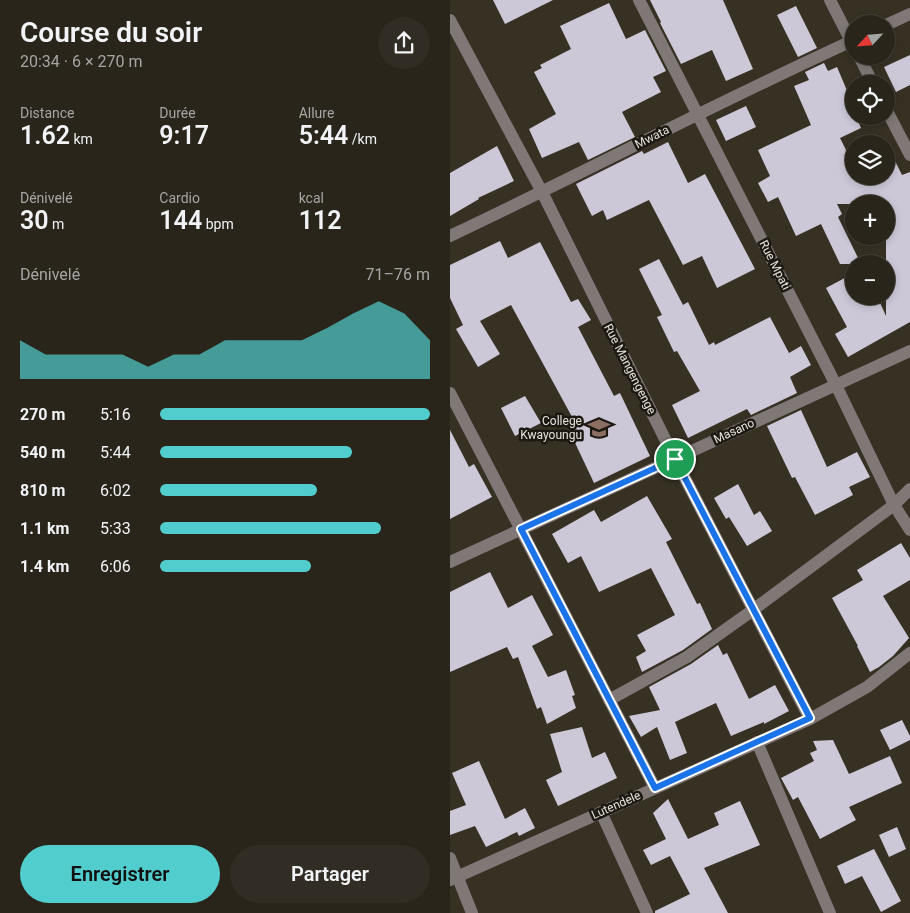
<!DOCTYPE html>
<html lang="fr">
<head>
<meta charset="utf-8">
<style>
  :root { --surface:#29251b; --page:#312d24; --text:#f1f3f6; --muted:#a5a5a3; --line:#45423a; --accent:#52cdcd }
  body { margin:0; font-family:Roboto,sans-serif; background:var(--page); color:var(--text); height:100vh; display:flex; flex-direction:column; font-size:19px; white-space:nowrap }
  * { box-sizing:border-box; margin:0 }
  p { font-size:16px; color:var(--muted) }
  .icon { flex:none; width:28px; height:28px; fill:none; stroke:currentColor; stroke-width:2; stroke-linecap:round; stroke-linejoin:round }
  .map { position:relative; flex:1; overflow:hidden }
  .sheet { display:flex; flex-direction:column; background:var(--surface); width:450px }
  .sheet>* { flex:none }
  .needle { width:32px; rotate:244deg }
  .fabs { position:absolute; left:395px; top:15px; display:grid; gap:10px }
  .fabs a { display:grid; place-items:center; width:50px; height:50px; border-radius:50%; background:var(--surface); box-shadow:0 2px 8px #0003,0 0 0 1px var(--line); font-size:25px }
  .pin { position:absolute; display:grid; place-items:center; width:42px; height:42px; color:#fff; margin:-21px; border:2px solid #fff; border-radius:50%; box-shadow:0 1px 5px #0007 }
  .round { display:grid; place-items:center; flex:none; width:52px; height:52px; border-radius:26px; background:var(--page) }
  .head { display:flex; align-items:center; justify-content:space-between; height:85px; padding:0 20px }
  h1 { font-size:28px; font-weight:600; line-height:38px }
  .stats { display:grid; grid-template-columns:repeat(3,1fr); gap:8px; height:85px; padding:5px 20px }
  .stats div { display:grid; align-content:center }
  .stats b { font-size:25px; font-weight:600 }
  .stats small { font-size:14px; font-weight:400 }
  .stats p { font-size:14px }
  .chart { height:140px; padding:10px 20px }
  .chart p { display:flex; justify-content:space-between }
  .chart svg { width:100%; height:90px; margin-top:5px; fill:var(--accent); opacity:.7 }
  .primary-button { display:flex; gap:10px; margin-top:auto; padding:10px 20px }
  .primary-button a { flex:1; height:58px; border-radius:30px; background:var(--accent); color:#111; font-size:20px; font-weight:600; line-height:58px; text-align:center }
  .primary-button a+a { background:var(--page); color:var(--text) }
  ul { padding:0 20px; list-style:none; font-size:16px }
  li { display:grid; grid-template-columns:80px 60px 1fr; align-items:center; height:38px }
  li i { height:12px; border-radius:6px; background:var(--accent) }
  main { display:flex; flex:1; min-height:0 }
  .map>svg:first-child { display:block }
</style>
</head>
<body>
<main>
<section class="sheet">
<div class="head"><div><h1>Course du soir</h1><p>20:34 · 6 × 270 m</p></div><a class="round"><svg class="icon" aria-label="share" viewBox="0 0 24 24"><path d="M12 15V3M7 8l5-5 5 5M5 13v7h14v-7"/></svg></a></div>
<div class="stats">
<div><p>Distance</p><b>1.62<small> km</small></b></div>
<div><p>Durée</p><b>9:17</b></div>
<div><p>Allure</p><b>5:44<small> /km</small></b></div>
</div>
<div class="stats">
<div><p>Dénivelé</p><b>30<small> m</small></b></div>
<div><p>Cardio</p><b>144<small> bpm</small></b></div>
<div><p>kcal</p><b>112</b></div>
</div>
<div class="chart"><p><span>Dénivelé</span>71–76 m</p>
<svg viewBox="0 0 160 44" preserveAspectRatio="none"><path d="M0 44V25L10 32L20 32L30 32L40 32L50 38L60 32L70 32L80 25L90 25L100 25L110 25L120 19L130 12L140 6L150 12L160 25V44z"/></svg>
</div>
<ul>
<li><b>270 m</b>5:16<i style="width:100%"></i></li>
<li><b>540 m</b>5:44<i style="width:71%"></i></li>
<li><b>810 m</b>6:02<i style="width:58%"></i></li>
<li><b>1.1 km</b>5:33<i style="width:82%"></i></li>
<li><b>1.4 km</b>6:06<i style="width:56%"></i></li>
</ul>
<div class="primary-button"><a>Enregistrer</a><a>Partager</a></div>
</section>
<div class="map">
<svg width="460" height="913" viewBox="0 0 460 913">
  <rect width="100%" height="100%" fill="#373124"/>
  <g fill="#cdc8d8">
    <polygon points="43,0 103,0 55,24"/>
    <polygon points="200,0 273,0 303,69 276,81 262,50 231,64 210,23 211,22"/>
    <polygon points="159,3 176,39 195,30 216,71 203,77 211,92 172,112 185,137 138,160 129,142 92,158 79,129 106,114 84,72 92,68 90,65 121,49 110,26"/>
    <polygon points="346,6 367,48 348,57 327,15"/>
    <polygon points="460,55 460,85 446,92 434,67"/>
    <polygon points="374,63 378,71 387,67 404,107 401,108 404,113 404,116 406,116 411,128 390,138 404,166 404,176 436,176 436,155 441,153 452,175 460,172 460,322 398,357 385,334 397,327 376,288 404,273 404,296 427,296 436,316 436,204 387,204 392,214 388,217 411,264 390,264 371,224 346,236 328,197 318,202 308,183 320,176 308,150 361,125 344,86 359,80 355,72"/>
    <polygon points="296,106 306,127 276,141 266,120"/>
    <polygon points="218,142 238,183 255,174 305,269 267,288 252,256 233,265 199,200 157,220 153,210 142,216 126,184 192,151 194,154"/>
    <polygon points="47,146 64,181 28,198 29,199 0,216 0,173"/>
    <polygon points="50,241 58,258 90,242 121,302 128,299 141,320 128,327 164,396 170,393 200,456 144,483 119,430 127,426 61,305 30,321 50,354 28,367 6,329 13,325 0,298 0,265"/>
    <polygon points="209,259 233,305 238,302 259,345 264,342 265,345 320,317 339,353 351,346 361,365 340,377 347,393 301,415 297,409 238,438 222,405 250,391 227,351 224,352 207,317 212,315 189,269"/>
    <polygon points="75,396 91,423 65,436 51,408"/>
    <polygon points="351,410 377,467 407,452 420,477 399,487 403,495 365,515 345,477 342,478 317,426"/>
    <polygon points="0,430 19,467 24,464 42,497 0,519"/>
    <polygon points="288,484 304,515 310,511 322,531 297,546 279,517 276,519 264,498"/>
    <polygon points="197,496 222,539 216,542 247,604 250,603 262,629 233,650 192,672 186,657 196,651 187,635 225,615 201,568 149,592 131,556 118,563 102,534 144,510 151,522"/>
    <polygon points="451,543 460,558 460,580 433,596 459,638 443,656 429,667 420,672 407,646 408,646 382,598 413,580 407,570"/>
    <polygon points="40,572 58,608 82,595 103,635 82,646 98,677 116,670 125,695 122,696 126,708 97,724 91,707 87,709 68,657 63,659 57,647 0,672 0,592"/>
    <polygon points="268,645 273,655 277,653 299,699 325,685 339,711 314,724 314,722 281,736 266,703 225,722 237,753 220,760 207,727 191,737 179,716 210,710 199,687 241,664"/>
    <polygon points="452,720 460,736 460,740 440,750 430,730"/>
    <polygon points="132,727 142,758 155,752 167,778 108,806 96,780 112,772 100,734"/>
    <polygon points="383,740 399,774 440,756 452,783 399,807 406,820 370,839 348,797 343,800 331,778 364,761 360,753 367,750 363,741"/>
    <polygon points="29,761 55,819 75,808 85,828 69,836 67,832 36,847 25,826 0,835 0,811 16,805 2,773"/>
    <polygon points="218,799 238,839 269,825 264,813 290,801 310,845 254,868 278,913 205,913 205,911 240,894 220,856 201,865 193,850 216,839 203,813"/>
    <polygon points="447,827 456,849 439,857 429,835"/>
    <polygon points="424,849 451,901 431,912 412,876 395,884 387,866"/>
  </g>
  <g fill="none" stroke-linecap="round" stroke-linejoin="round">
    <g stroke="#807777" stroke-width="12">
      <polyline points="189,0 386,385 444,505 460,530"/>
      <polyline points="380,0 404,47"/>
      <polyline points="0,20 92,192 225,459 360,719"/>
      <polyline points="436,25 460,14"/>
      <polyline points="409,56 423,84"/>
      <polyline points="436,109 460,155"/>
      <path d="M0 236C135 172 268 102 404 40"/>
      <polyline points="0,393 205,788"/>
      <polyline points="0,562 460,351"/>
      <polyline points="159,700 237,657 303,610 444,505 460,489"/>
      <polyline points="307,742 380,913"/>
      <polyline points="151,812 197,913"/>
      <polyline points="0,858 22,913"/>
      <polyline points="0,880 360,719 417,687 460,653"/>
    </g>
  </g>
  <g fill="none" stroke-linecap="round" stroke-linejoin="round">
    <g stroke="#fff" stroke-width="10">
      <polygon id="route" points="225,459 360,718 205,788 71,529"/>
    </g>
    <use href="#route" stroke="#1a73e8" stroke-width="6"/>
  </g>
  <defs>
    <g id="school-bare" transform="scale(1.725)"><path d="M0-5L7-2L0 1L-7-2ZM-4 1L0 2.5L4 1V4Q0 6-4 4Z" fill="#8d6e63" stroke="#1c1913" stroke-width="2.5" paint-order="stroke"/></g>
  </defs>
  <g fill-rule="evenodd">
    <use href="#school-bare" x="149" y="428"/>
  </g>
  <g text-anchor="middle" stroke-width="5" stroke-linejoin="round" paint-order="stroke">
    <g font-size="12" fill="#e6e2da" stroke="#1c1913">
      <text transform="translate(202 137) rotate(-27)" y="4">Mwata</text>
      <text transform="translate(325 265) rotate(63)" y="4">Rue Mpati</text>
      <text transform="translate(180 369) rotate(63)" y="4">Rue Mangengenge</text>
      <text transform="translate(284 431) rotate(-25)" y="4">Masano</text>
      <text transform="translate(166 805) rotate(-24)" y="4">Lutendele</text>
    </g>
    <g font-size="12" fill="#e6e2da" stroke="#1c1913" text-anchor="end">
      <text x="132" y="425">College<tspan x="132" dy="14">Kwayoungu</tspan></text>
    </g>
  </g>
</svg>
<div class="fabs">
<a><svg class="needle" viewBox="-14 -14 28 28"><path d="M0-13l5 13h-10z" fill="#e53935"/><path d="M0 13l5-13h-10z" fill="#a5a5a3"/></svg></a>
<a><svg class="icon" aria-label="locate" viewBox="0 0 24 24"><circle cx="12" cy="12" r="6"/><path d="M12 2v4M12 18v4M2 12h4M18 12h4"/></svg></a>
<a><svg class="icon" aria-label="layers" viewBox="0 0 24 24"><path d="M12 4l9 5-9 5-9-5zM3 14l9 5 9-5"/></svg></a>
<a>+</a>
<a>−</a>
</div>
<div class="pin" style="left:225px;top:459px;background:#1e9e55"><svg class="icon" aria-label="arrive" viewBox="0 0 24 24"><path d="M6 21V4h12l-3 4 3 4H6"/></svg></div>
</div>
</main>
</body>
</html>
